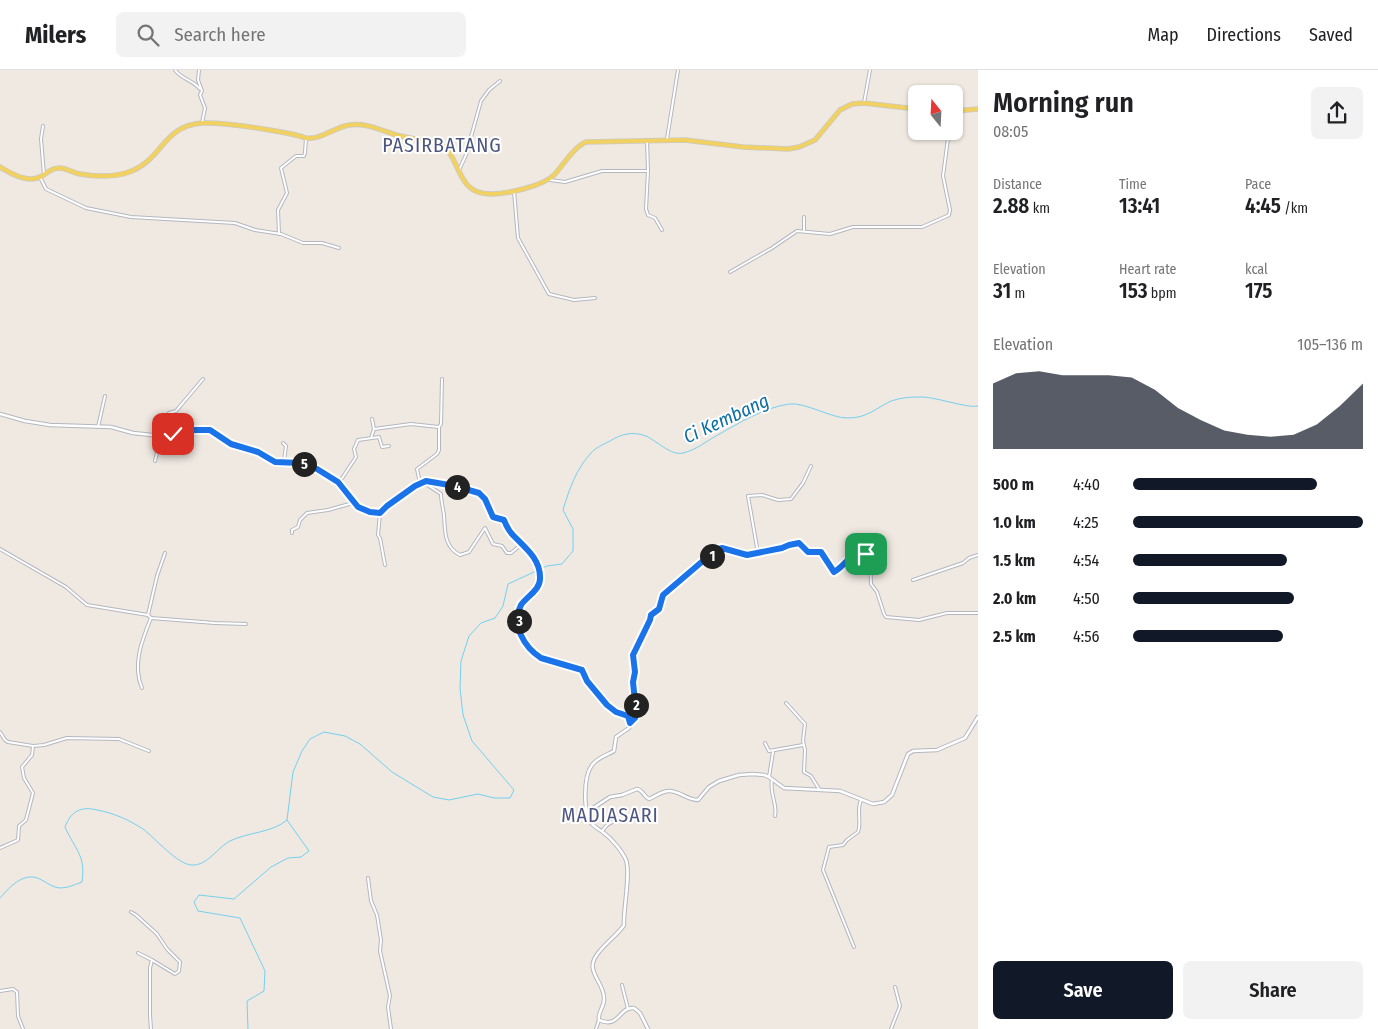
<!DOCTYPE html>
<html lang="en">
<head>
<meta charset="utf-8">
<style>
  :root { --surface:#fff; --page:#f2f2f2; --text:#202124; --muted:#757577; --line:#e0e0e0; --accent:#111827 }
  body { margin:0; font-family:"Fira Sans Condensed",sans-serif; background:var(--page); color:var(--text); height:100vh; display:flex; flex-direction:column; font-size:19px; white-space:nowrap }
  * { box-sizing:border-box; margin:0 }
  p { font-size:16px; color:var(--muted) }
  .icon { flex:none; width:28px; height:28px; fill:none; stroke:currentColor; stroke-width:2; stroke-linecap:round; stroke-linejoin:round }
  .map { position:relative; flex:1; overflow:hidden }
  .sheet { display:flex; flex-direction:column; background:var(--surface); width:400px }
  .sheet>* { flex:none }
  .needle { width:32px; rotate:342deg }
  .buttons { position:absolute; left:908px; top:15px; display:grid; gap:10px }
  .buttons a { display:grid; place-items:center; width:55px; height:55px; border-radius:8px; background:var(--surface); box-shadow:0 1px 4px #0004; font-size:25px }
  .pin { position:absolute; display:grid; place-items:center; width:42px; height:42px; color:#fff; margin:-21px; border-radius:10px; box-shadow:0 2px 8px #0006 }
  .km { position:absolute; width:25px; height:25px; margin:-12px; border-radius:50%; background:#222; color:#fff; font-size:14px; line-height:25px; text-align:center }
  .round { display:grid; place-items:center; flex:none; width:52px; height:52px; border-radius:8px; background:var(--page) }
  .head { display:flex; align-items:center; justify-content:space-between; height:85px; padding:0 15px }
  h1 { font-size:28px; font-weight:600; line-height:38px }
  .metrics { display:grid; grid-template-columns:repeat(3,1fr); gap:8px; height:85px; padding:5px 15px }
  .metrics div { display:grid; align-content:center }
  .metrics b { font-size:21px; font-weight:600 }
  .metrics small { font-size:14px; font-weight:400 }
  .metrics p { font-size:14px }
  .chart { height:140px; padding:10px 15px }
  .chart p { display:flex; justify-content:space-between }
  .chart svg { width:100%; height:90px; margin-top:5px; fill:var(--accent); opacity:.7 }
  .button { display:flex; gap:10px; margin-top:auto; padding:10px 15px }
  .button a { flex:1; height:58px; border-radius:8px; background:var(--accent); color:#fff; font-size:20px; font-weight:600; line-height:58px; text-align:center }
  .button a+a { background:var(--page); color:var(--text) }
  ul { padding:0 15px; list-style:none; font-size:16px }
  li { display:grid; grid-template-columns:80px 60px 1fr; align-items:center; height:38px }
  li i { height:12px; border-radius:6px; background:var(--accent) }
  header { display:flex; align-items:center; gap:30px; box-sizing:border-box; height:70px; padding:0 25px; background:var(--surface); border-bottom:1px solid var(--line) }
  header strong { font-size:24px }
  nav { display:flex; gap:28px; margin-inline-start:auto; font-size:18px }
  .search { width:350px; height:45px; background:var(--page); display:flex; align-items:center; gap:12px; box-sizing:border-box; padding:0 18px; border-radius:8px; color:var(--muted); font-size:19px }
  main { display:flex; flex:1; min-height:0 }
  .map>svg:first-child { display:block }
</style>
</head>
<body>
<header>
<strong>Milers</strong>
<div class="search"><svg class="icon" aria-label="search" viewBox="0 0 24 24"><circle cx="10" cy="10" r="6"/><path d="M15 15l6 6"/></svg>Search here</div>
<nav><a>Map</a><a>Directions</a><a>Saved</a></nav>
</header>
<main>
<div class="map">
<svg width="978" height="959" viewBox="0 0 978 959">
  <rect width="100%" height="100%" fill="#efe9e1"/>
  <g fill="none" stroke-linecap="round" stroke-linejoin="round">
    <g stroke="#75cff0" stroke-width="1">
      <path d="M0 828C8 819 19 806 33 807 41 808 47 814 55 817 63 820 74 815 82 812 86 785 75 780 65 757 71 741 81 736 97 740 114 743 129 750 143 759 155 768 178 795 192 795 207 796 218 777 230 771 248 762 272 763 287 750L293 702 302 681 310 669 324 662 345 666 360 674 392 702 433 727 449 730 478 724 494 728H510L514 720 472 671 463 645 460 618 461 591 469 566 481 553 495 548 503 536 508 514 547 496 562 494 573 481V459L563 440C569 420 576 399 591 383 595 378 604 374 610 371 621 364 633 361 646 366 657 371 671 386 683 383 696 380 705 372 716 366 739 353 763 338 789 334 805 332 831 348 847 348 867 348 873 340 889 332 898 328 909 327 919 327 934 326 968 339 978 336"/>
      <polyline points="248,959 247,931 264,921 265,901 240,848 198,841 194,832 199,825 234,829 271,797 288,788 301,787 309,781 287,750"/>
    </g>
    <g stroke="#b4b7c1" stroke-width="4">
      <g id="minor">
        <path d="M175 0C181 9 193 10 200 19"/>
        <polyline points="199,0 198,10 202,21 200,25 205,38 202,53"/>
        <polyline points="864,33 870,0"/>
        <polyline points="43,56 41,69 44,105"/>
        <polyline points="667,69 678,0"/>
        <polyline points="647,70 648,101 646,139 648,145 655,148 662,160"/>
        <polyline points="459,100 466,85 481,31 489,20 500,11"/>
        <polyline points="40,107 46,119 86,138 131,147 235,153 255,160 281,164 303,173 322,173 339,178"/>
        <polyline points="550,110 565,112 602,101 648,101"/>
        <polyline points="514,121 518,168 549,224 574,230 595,228"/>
        <polyline points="804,160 804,147"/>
        <polyline points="279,164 278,140 287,123 281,98 296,86 304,86 305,83 306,68"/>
        <polyline points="730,202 772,178 797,161 830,164 853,157 922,157 947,146 949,145 950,140 943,106 949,61"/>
        <polyline points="372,349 374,359 411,354 439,357 441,354 442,309"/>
        <polyline points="98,357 105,326"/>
        <polyline points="371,368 374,359"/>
        <polyline points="283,373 286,376 284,391"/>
        <polyline points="155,391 162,362 161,357 169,343 176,341 203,309"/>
        <path d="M423 412 441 424C441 431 443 438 444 445 445 461 444 477 460 485L469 482 485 458 493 474 502 476 507 483H511L522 474"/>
        <polyline points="339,413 356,387 354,379 358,370 379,367 382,377 389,376"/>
        <polyline points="420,413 417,399 437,384 439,380 439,357"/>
        <polyline points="380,443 378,465 380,468 385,495"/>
        <polyline points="292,463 292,460 298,457 300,450 307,443 328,440 353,433"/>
        <polyline points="0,479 66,517 87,535 148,545 151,548 215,553 246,554"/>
        <polyline points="758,483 748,426 762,425 778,430 791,429 803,413 811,396"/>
        <polyline points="913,510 963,493 969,488 978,485"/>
        <polyline points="148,545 157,506 165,483"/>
        <path d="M142 618C132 595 142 570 151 548"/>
        <polyline points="786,633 805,654 803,671 805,680 804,702 811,706 819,719"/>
        <polyline points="630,653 635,648 636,641 633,612 635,602 633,585 650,550 651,545 659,539 663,525 702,491 710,488 721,478 747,485 782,479 793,473 800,473 809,482 821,482 834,502 850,487 866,484 870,488 871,514 877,522 884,544 886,547 919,550 947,543 978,543"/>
        <polyline points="0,662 5,670 8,672 33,676 44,675 67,668 119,669 149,681"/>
        <polyline points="765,673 769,681 803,675"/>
        <polyline points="769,707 773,682"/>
        <path d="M772 709C769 724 778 734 775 746"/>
        <polyline points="602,761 607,755 616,750"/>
        <polyline points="0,778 18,770 19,756 26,750 33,723 24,708 22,697 32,685 33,676"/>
        <polyline points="368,808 371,831 377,845 381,870 380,881 390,926 388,937 391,959"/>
        <polyline points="131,842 136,845 157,864 167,879 180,892 179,901 175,904 152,890 150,898 150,945 151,959"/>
        <path d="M854 877 823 800 829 777 843 775 847 770 858 762C862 751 856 741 861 730"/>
        <polyline points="138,883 152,890"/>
        <polyline points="622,915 628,939"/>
        <polyline points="0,921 13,919 17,922 18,946 23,959"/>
        <polyline points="596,959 599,950"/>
        <polyline points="891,959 900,936 895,917"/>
      </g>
    </g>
    <g stroke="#b4b7c1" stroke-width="4.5">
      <g id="tertiary">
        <path d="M0 344 25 351 50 355 111 357 133 363 161 366 186 363 191 360H210L231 374 258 382 275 392 300 393 317 399 338 412 358 437 370 442 380 443 387 436 415 416 426 411 455 416 479 423 485 429 493 447 504 450 511 463 535 488 540 506 538 517 523 532 520 540 518 558 521 567 536 584 541 588 574 596 581 600 587 611 607 635 616 642 626 645 630 649 629 658 616 667 614 681C607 685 597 688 592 695 583 707 583 743 592 754 596 758 600 760 604 763 612 769 622 781 626 790 631 804 623 839 624 855 617 867 589 884 593 899 595 909 604 917 604 928 605 937 597 942 599 950 620 959 618 937 634 938L640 943 648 959"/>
        <path d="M587 742 610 727 622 725 637 719C643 720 644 727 649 729 656 726 662 721 669 721 680 721 687 730 698 730L709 717 719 711 739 705 753 704 764 705 769 707 784 718 840 721 873 734 884 732 892 725 908 684 913 681 937 680 965 668 978 647"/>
      </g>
    </g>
    <g stroke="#c9c9c9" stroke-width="5.5">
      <g id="primary">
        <polyline points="954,41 978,39"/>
        <path d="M0 97C12 104 28 114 42 106 48 102 52 98 59 98 67 98 73 103 80 104 95 107 115 107 129 102 163 90 162 56 202 53 224 52 259 58 281 62 287 63 293 64 299 66 302 66 304 68 306 68 321 70 335 57 349 55 367 52 384 62 400 66 412 69 425 70 437 73 462 81 453 125 491 124 507 124 544 116 555 104 564 94 573 78 586 72L685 70 743 77 788 79 799 77 815 70 840 40 852 34 864 33 916 39"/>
      </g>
    </g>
    <use href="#minor" stroke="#fff" stroke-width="2"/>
    <use href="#tertiary" stroke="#fff" stroke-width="2.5"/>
    <use href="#primary" stroke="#f2d163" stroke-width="4"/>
  </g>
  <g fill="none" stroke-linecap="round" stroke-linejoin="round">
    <g stroke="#fff" stroke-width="10">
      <path id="route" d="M173 364 191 360H210L231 374 258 382 275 392 300 393 317 399 338 412 358 437 370 442 380 443 387 436 415 416 426 411 455 416 479 423 485 429 493 447 504 450C506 455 508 460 512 464 524 477 540 488 540 507 541 520 527 526 521 535 511 555 524 577 541 588L582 600 587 611 607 635 616 642 628 646 630 653 635 648 636 641 633 612 635 602 633 585 650 550 651 545 659 539 663 525 704 490C710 487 715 479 722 478L747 485 782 478 789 475 799 473 808 482H821L834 502C846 495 850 482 866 484"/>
    </g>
    <use href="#route" stroke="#1a73e8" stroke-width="6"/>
  </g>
  <g text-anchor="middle" stroke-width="4" stroke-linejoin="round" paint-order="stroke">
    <g font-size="19" font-style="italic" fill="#0d6fa3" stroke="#fff">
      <text transform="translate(726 348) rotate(-25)" y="7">Ci Kembang</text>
    </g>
    <g font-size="20" letter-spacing="1" fill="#4d5680" stroke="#fff">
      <text x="442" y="82">PASIRBATANG</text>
      <text x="610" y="752">MADIASARI</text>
    </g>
  </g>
</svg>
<div class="buttons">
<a><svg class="needle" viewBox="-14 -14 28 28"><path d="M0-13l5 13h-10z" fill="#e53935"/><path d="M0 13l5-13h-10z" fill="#757577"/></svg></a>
</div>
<div class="pin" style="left:866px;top:484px;background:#1e9e55"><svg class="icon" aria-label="arrive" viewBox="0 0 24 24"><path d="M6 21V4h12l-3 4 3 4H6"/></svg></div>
<div class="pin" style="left:173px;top:364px;background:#d93025"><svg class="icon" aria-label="check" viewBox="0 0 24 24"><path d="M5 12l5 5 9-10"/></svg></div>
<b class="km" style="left:712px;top:486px">1</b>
<b class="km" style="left:636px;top:635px">2</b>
<b class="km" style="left:519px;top:551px">3</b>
<b class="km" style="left:457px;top:417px">4</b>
<b class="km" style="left:304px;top:394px">5</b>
</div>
<section class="sheet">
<div class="head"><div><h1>Morning run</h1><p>08:05</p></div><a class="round"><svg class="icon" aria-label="share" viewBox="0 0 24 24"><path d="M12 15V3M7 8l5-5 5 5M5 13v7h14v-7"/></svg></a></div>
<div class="metrics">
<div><p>Distance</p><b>2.88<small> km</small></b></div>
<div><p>Time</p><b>13:41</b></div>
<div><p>Pace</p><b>4:45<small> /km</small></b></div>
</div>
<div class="metrics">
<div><p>Elevation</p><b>31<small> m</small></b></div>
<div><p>Heart rate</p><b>153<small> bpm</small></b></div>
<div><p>kcal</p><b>175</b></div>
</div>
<div class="chart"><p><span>Elevation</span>105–136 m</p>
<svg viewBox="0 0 160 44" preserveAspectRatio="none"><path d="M0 44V12L10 7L20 6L30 8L40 8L50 8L60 9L70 15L80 24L90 30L100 35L110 37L120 38L130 37L140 32L150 23L160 12V44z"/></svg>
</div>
<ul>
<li><b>500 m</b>4:40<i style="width:80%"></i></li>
<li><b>1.0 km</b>4:25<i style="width:100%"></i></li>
<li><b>1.5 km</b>4:54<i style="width:67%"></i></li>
<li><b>2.0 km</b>4:50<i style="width:70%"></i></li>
<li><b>2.5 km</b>4:56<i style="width:65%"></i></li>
</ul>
<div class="button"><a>Save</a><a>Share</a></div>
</section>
</main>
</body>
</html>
